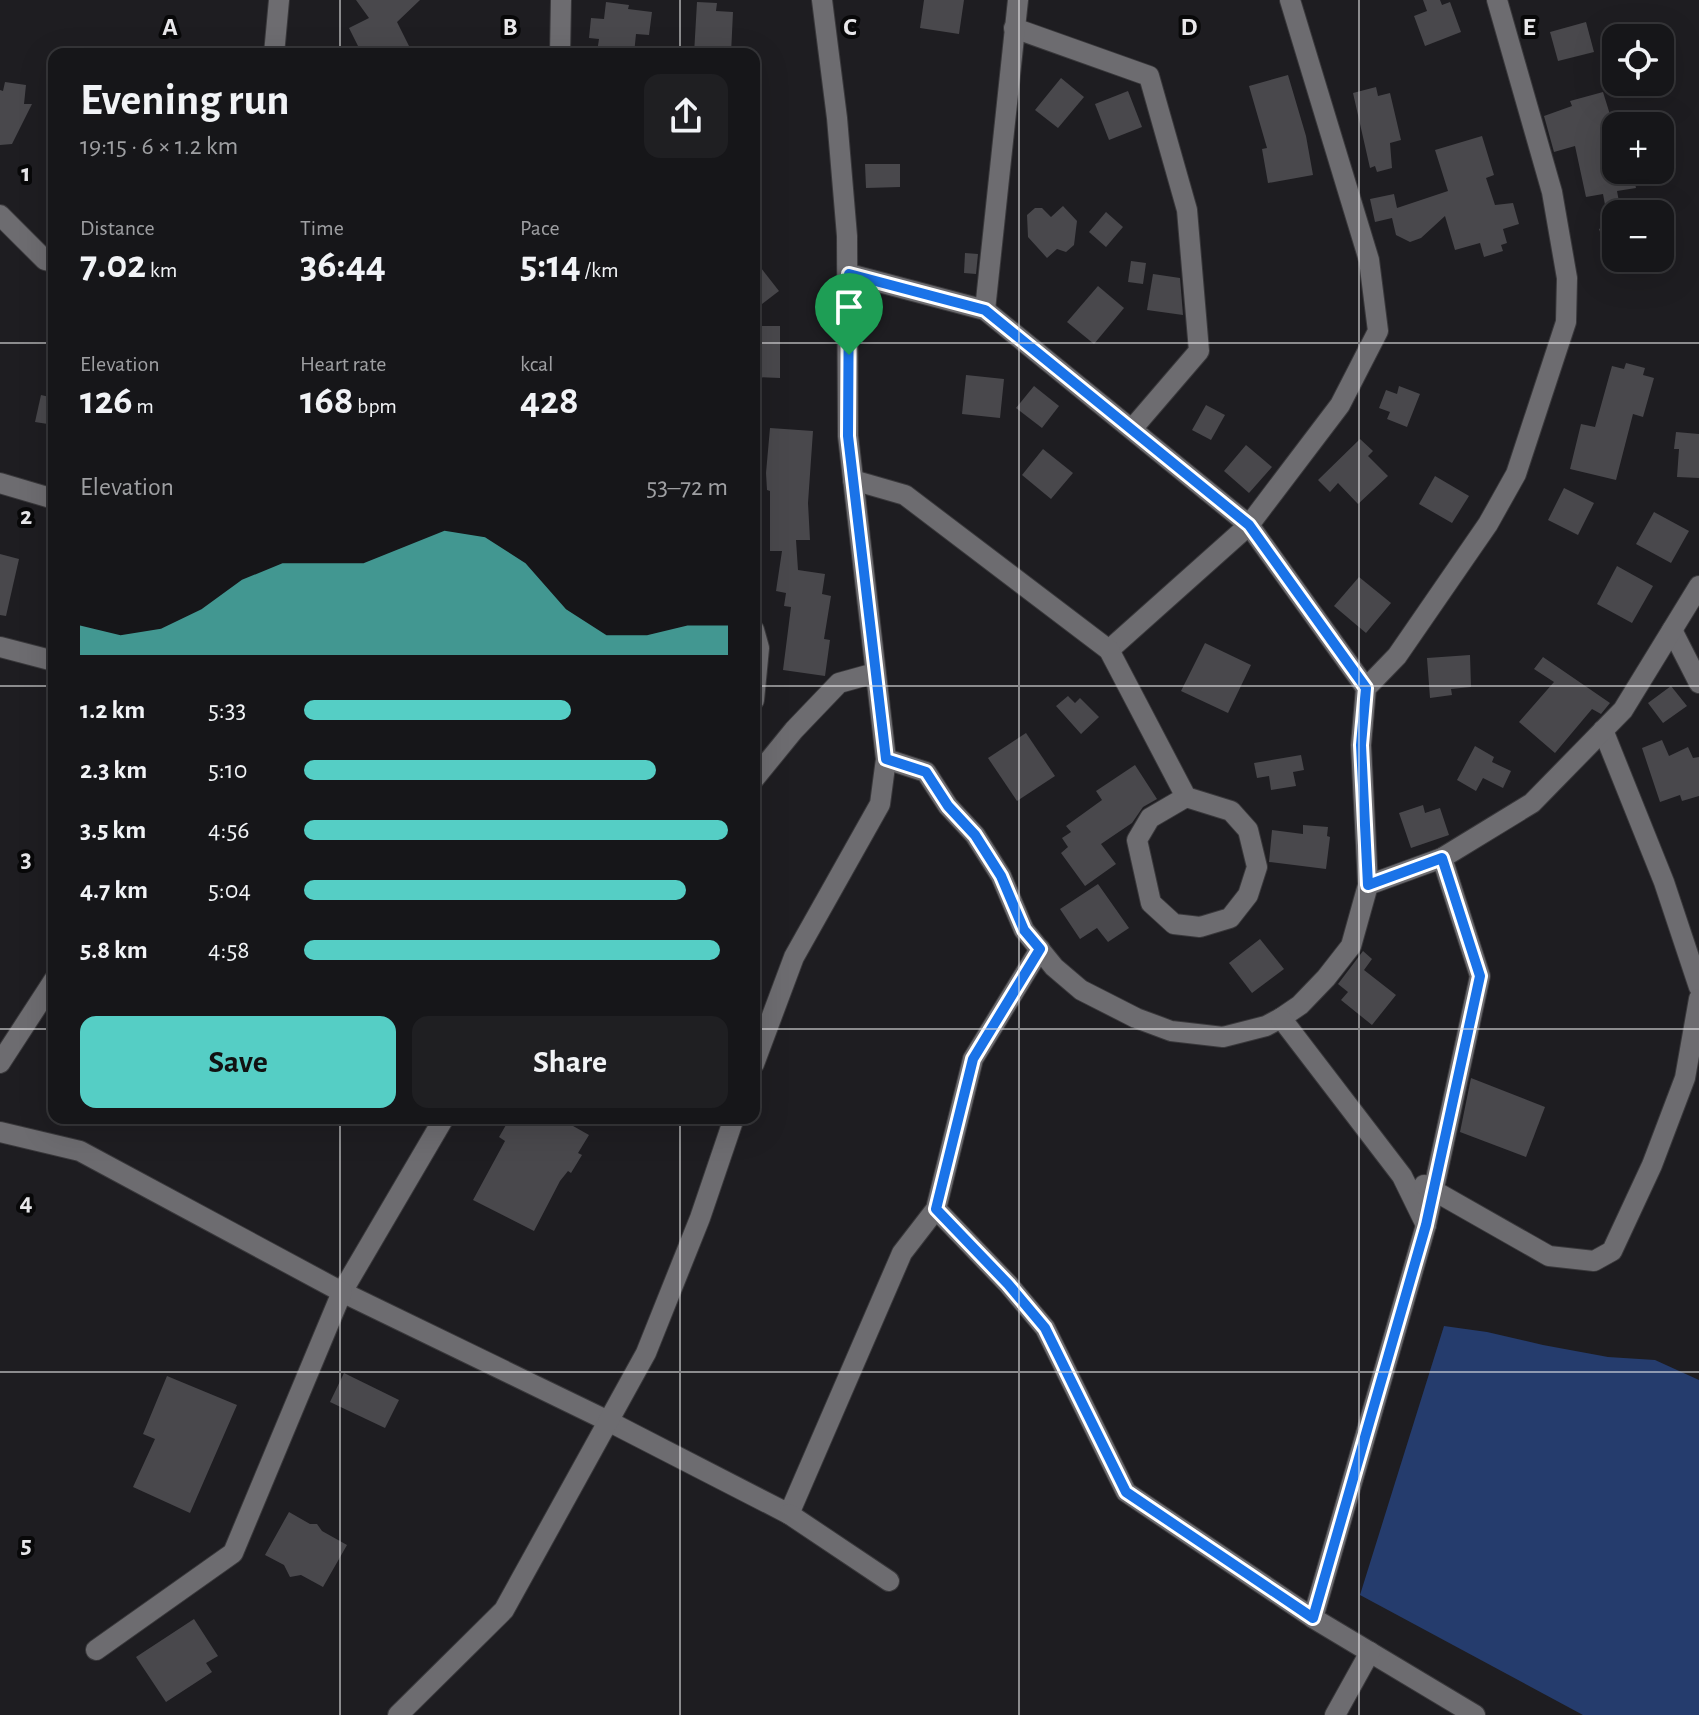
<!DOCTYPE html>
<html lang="en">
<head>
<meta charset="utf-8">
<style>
  :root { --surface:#161619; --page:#1f1f22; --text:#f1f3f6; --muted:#9e9fa2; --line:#353538; --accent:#55cec5 }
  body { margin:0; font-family:"Alegreya Sans",sans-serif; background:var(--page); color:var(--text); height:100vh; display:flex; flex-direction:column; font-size:30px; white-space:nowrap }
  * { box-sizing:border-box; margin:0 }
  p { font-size:26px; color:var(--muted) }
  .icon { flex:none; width:44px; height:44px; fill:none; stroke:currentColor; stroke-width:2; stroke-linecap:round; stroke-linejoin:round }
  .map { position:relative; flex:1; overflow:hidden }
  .sheet { position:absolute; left:48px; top:48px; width:712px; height:1076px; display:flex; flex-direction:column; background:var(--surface); border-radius:16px; box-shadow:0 8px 32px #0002,0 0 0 2px var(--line) }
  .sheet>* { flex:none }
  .tools { position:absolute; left:1602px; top:24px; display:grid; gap:16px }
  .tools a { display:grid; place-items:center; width:72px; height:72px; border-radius:16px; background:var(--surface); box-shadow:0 8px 32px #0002,0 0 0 2px var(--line); font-size:40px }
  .pin { position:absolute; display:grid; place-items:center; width:68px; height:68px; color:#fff; margin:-82px -34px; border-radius:50% 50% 50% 0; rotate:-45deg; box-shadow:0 0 8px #0007 }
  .pin .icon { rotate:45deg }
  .round { display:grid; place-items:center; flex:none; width:84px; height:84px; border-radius:16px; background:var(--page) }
  .summary { display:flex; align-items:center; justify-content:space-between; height:136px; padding:0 32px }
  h1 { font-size:44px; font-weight:600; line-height:60px }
  .stats { display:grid; grid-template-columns:repeat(3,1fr); gap:12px; height:136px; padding:8px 32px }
  .stats div { display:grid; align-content:center }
  .stats b { font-size:40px; font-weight:600 }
  .stats small { font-size:22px; font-weight:400 }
  .stats p { font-size:22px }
  .chart { height:224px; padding:16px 32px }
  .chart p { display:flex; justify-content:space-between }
  .chart svg { width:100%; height:144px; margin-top:8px; fill:var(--accent); opacity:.7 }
  .cta { display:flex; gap:16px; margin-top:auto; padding:16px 32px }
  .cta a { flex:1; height:92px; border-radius:16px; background:var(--accent); color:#111; font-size:32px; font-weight:600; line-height:92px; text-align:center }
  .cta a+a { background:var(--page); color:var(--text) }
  ul { padding:0 32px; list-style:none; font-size:26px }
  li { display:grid; grid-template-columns:128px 96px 1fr; align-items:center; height:60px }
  li i { height:20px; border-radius:10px; background:var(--accent) }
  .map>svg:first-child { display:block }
</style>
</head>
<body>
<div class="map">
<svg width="1699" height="1715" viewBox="0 0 1699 1715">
  <rect width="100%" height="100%" fill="#1e1d21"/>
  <polygon fill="#253c6d" points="1444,1326 1487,1332 1543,1345 1608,1357 1655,1360 1699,1380 1699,1715 1583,1715 1360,1595"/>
  <g fill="#49484c">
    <polygon points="356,0 420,0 397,22 413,54 362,54 349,28 369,18"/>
    <polygon points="924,0 964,0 959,34 920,28"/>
    <polygon points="1423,0 1440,0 1442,5 1450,2 1461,32 1425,46 1414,16 1427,11"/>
    <polygon points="606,2 629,5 628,9 652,12 649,35 636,34 634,54 597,52 599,39 589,38 591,18 604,19"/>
    <polygon points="697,2 717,3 716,11 733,12 731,54 694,54"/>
    <polygon points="1586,22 1594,52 1558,61 1550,32"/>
    <polygon points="1288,75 1306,136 1313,175 1268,183 1262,149 1267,148 1249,86"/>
    <polygon points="1061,78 1084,97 1058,128 1035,110"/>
    <polygon points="5,82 26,85 24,104 32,104 12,144 0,145 0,90 3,91"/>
    <polygon points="1376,87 1378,96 1390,93 1401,140 1390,143 1392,168 1377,172 1375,166 1370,168 1353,93"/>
    <polygon points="1128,91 1142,127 1109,140 1095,104"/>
    <polygon points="1603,92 1612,121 1616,120 1616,170 1632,170 1636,188 1617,191 1620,207 1606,210 1603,194 1586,197 1575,146 1554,152 1544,116 1572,106 1570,101"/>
    <polygon points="1482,136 1494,175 1486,178 1495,205 1513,203 1519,224 1503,229 1507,243 1501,245 1503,251 1484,257 1480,243 1455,250 1445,216 1421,238 1410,242 1396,235 1392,218 1375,222 1370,199 1394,194 1397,208 1448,191 1435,150"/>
    <polygon points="865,164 900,164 900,187 866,188"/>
    <polygon points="1063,206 1077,221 1074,245 1066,252 1057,249 1047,258 1028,237 1027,215 1035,208 1042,208 1051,217"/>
    <polygon points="1106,212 1123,227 1106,247 1089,232"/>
    <polygon points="1616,222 1616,269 1614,269 1599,229"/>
    <polygon points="965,253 978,254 976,274 964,273"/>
    <polygon points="754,259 779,291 754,310"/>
    <polygon points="1131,261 1146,263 1143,284 1128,282"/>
    <polygon points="1153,274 1180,278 1183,315 1147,310"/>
    <polygon points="1098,286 1124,308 1094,344 1067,322"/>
    <polygon points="754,326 780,326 780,378 754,377"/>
    <polygon points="1626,363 1645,368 1643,375 1654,378 1643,417 1633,414 1616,480 1570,469 1581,424 1595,427 1612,366 1624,369"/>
    <polygon points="966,375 1004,379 1000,418 962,414"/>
    <polygon points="1034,386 1059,406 1042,428 1016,408"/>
    <polygon points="1399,386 1420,394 1407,427 1387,419 1390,412 1379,408 1386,390 1397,394"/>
    <polygon points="41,395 54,398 54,425 35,422"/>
    <polygon points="1206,405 1225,415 1211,440 1192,430"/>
    <polygon points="770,428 813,431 808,503 810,540 796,540 798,570 825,574 822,594 831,596 824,639 830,640 825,676 783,670 791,607 784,606 786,593 776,591 782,551 770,551 770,491 767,490 766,473"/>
    <polygon points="1676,432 1699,434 1699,478 1677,477 1679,449 1674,449"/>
    <polygon points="1360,439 1373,451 1368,456 1388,476 1358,504 1338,483 1330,492 1318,480"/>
    <polygon points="1246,445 1272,467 1249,493 1224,471"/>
    <polygon points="1043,449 1073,473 1051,499 1022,475"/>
    <polygon points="1435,476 1469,496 1452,523 1419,504"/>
    <polygon points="1564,488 1594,503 1578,535 1548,520"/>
    <polygon points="1654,512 1689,531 1671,563 1636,544"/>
    <polygon points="0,554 19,559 6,616 0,615"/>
    <polygon points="1617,566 1653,586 1632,623 1597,604"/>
    <polygon points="1359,577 1391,603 1366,633 1334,606"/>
    <polygon points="1205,643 1251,665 1228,713 1181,691"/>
    <polygon points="1470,655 1471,687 1451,689 1452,695 1430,698 1427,658"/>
    <polygon points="1543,657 1610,703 1601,714 1592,709 1555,753 1519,722 1554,682 1534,669"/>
    <polygon points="1671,686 1687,706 1663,723 1648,703"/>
    <polygon points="1068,696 1075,703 1080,698 1099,717 1081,734 1056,706"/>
    <polygon points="1026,733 1055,776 1017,801 988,758"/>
    <polygon points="1662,740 1669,756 1688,747 1693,758 1699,757 1699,796 1682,801 1680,795 1660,802 1642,748"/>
    <polygon points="1475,746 1494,757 1492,762 1511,771 1503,788 1483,778 1476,791 1457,780"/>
    <polygon points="1301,755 1304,770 1293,772 1296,786 1271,790 1269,776 1257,778 1254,763"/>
    <polygon points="1135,765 1157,799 1143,807 1132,823 1101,844 1116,864 1085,886 1061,853 1068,847 1062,838 1071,832 1066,826 1102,800 1096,791"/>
    <polygon points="1423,805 1425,813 1440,808 1449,835 1411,848 1399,813"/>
    <polygon points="1303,825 1328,827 1327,836 1330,837 1326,869 1269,862 1272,830 1303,834"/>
    <polygon points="1098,884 1129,928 1108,942 1097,928 1080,939 1060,909"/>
    <polygon points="1260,939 1284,969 1252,993 1229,963"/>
    <polygon points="1363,951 1372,959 1364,970 1396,995 1372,1025 1341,1000 1348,992 1338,984"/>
    <polygon points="1471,1078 1545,1107 1526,1157 1460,1132"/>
    <polygon points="510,1118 547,1118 556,1124 559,1118 589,1135 578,1153 582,1155 571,1173 568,1171 560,1181 534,1231 473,1200 505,1141 499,1137"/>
    <polygon points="344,1373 399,1400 385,1428 330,1402"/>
    <polygon points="167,1376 237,1405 190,1513 133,1487 155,1439 143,1434"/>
    <polygon points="289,1512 310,1524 317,1524 322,1531 347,1545 323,1587 301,1575 290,1577 284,1565 265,1555"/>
    <polygon points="194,1619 218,1656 206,1663 212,1672 166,1702 136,1657"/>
  </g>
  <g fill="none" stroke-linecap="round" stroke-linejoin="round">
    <g stroke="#39383b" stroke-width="22">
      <g id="minor">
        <polyline points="1290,0 1369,260 1378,331 1340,405 1249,525 1366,688"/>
        <polyline points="1014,28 1149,76 1187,210 1199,351 1132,429"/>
        <polyline points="274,54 279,0"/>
        <polyline points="560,54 561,0"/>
        <polyline points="0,215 45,260 54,262"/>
        <polyline points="849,274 985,310 1249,525 1109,650"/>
        <polyline points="985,310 1018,0"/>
        <polyline points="853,480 905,495 1109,650 1186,797 1150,818 1137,840 1151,903 1174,924 1200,927 1230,918 1248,895 1257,867 1248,830 1231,811 1186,797"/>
        <polyline points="0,483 54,499"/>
        <polyline points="754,630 759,648 754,700"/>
        <polyline points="1672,630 1699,683"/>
        <polyline points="0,647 54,661"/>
        <polyline points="1603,730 1664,882 1699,987"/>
        <polyline points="886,759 926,772 948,806 975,835 1001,876 1024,930 1054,967 1081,990 1136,1018 1171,1031 1223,1037 1266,1026 1281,1018 1300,1005 1326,978 1351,946 1368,885 1361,745 1366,688 1397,656 1488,524 1516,474 1566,322 1567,278 1552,192 1497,0"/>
        <polyline points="754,779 794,730 839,683 875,673"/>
        <polyline points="1442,858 1532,803 1623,710 1699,586"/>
        <polyline points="1281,1018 1402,1176 1426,1225 1480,976 1442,858 1368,885"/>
        <polyline points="0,1063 54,980"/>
        <polyline points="444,1118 342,1292 608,1421 789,1514 902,1253 936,1209 973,1059 1040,949"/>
        <polyline points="0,1132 80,1151 342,1292 233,1553 96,1650"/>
        <polyline points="1424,1185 1549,1256 1594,1261 1612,1251 1652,1165 1685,1078 1699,999"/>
        <polyline points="936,1209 1008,1284 1045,1328 1126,1492 1313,1618 1426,1225"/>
        <polyline points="789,1514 889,1581"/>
        <polyline points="1313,1618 1475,1715"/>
        <polyline points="1335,1715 1370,1652"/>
      </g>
    </g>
    <g stroke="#39383b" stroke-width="22">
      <g id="tertiary">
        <polyline points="754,1064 794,957 880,804 886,759 848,436 847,236 837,118 822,0"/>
        <polyline points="398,1715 504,1610 646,1353 700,1218 734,1118"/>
      </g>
    </g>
    <use href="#minor" stroke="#6d6c70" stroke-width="20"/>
    <use href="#tertiary" stroke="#6d6c70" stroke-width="20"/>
  </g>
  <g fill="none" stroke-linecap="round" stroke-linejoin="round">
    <g stroke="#fff" stroke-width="16">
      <polygon id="route" points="849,274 985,310 1249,525 1366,688 1361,745 1368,885 1442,858 1480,976 1426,1225 1313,1618 1126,1492 1045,1328 1008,1284 936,1209 973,1059 1040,949 1024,930 1001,876 975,835 948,806 926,772 886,759 848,436"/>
    </g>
    <use href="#route" stroke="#1a73e8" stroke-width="10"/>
  </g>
  <path fill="none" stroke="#e8e7ea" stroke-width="2" stroke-opacity="0.55" d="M340 0V54M680 0V54M1019 0V1715M1359 0V1715M0 343H54M754 343H1699M0 686H54M754 686H1699M0 1029H54M754 1029H1699M340 1118V1715M680 1118V1715M0 1372H1699"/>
  <g font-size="26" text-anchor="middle" font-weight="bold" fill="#e8e7ea" stroke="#080809" stroke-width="8" stroke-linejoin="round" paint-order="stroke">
    <text x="170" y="35">A</text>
    <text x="510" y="35">B</text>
    <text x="850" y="35">C</text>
    <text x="1189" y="35">D</text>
    <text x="1529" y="35">E</text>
    <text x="26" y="181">1</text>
    <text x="26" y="524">2</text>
    <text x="26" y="867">3</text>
    <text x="26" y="1210">4</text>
    <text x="26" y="1553">5</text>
  </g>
</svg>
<div class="tools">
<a><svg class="icon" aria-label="locate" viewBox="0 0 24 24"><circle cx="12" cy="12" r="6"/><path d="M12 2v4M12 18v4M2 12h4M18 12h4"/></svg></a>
<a>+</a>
<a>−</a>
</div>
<div class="pin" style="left:849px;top:355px;background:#1e9e55"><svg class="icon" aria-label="arrive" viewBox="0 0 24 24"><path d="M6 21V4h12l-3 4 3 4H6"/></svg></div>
<section class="sheet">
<div class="summary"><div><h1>Evening run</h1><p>19:15 · 6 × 1.2 km</p></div><a class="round"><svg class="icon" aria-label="share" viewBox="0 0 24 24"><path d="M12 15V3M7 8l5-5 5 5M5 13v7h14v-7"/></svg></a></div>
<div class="stats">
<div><p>Distance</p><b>7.02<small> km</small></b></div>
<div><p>Time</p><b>36:44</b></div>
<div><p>Pace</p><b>5:14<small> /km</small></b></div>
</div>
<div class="stats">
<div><p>Elevation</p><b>126<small> m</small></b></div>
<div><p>Heart rate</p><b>168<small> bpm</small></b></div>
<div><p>kcal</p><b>428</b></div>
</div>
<div class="chart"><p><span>Elevation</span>53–72 m</p>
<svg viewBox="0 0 160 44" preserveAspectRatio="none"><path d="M0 44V35L10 38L20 36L30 30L40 21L50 16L60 16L70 16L80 11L90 6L100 8L110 16L120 30L130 38L140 38L150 35L160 35V44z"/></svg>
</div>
<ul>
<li><b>1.2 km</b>5:33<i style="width:63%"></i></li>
<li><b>2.3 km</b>5:10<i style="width:83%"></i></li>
<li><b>3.5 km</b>4:56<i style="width:100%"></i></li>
<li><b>4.7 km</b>5:04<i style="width:90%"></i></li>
<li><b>5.8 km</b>4:58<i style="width:98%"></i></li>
</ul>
<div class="cta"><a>Save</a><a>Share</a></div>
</section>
</div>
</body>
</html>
